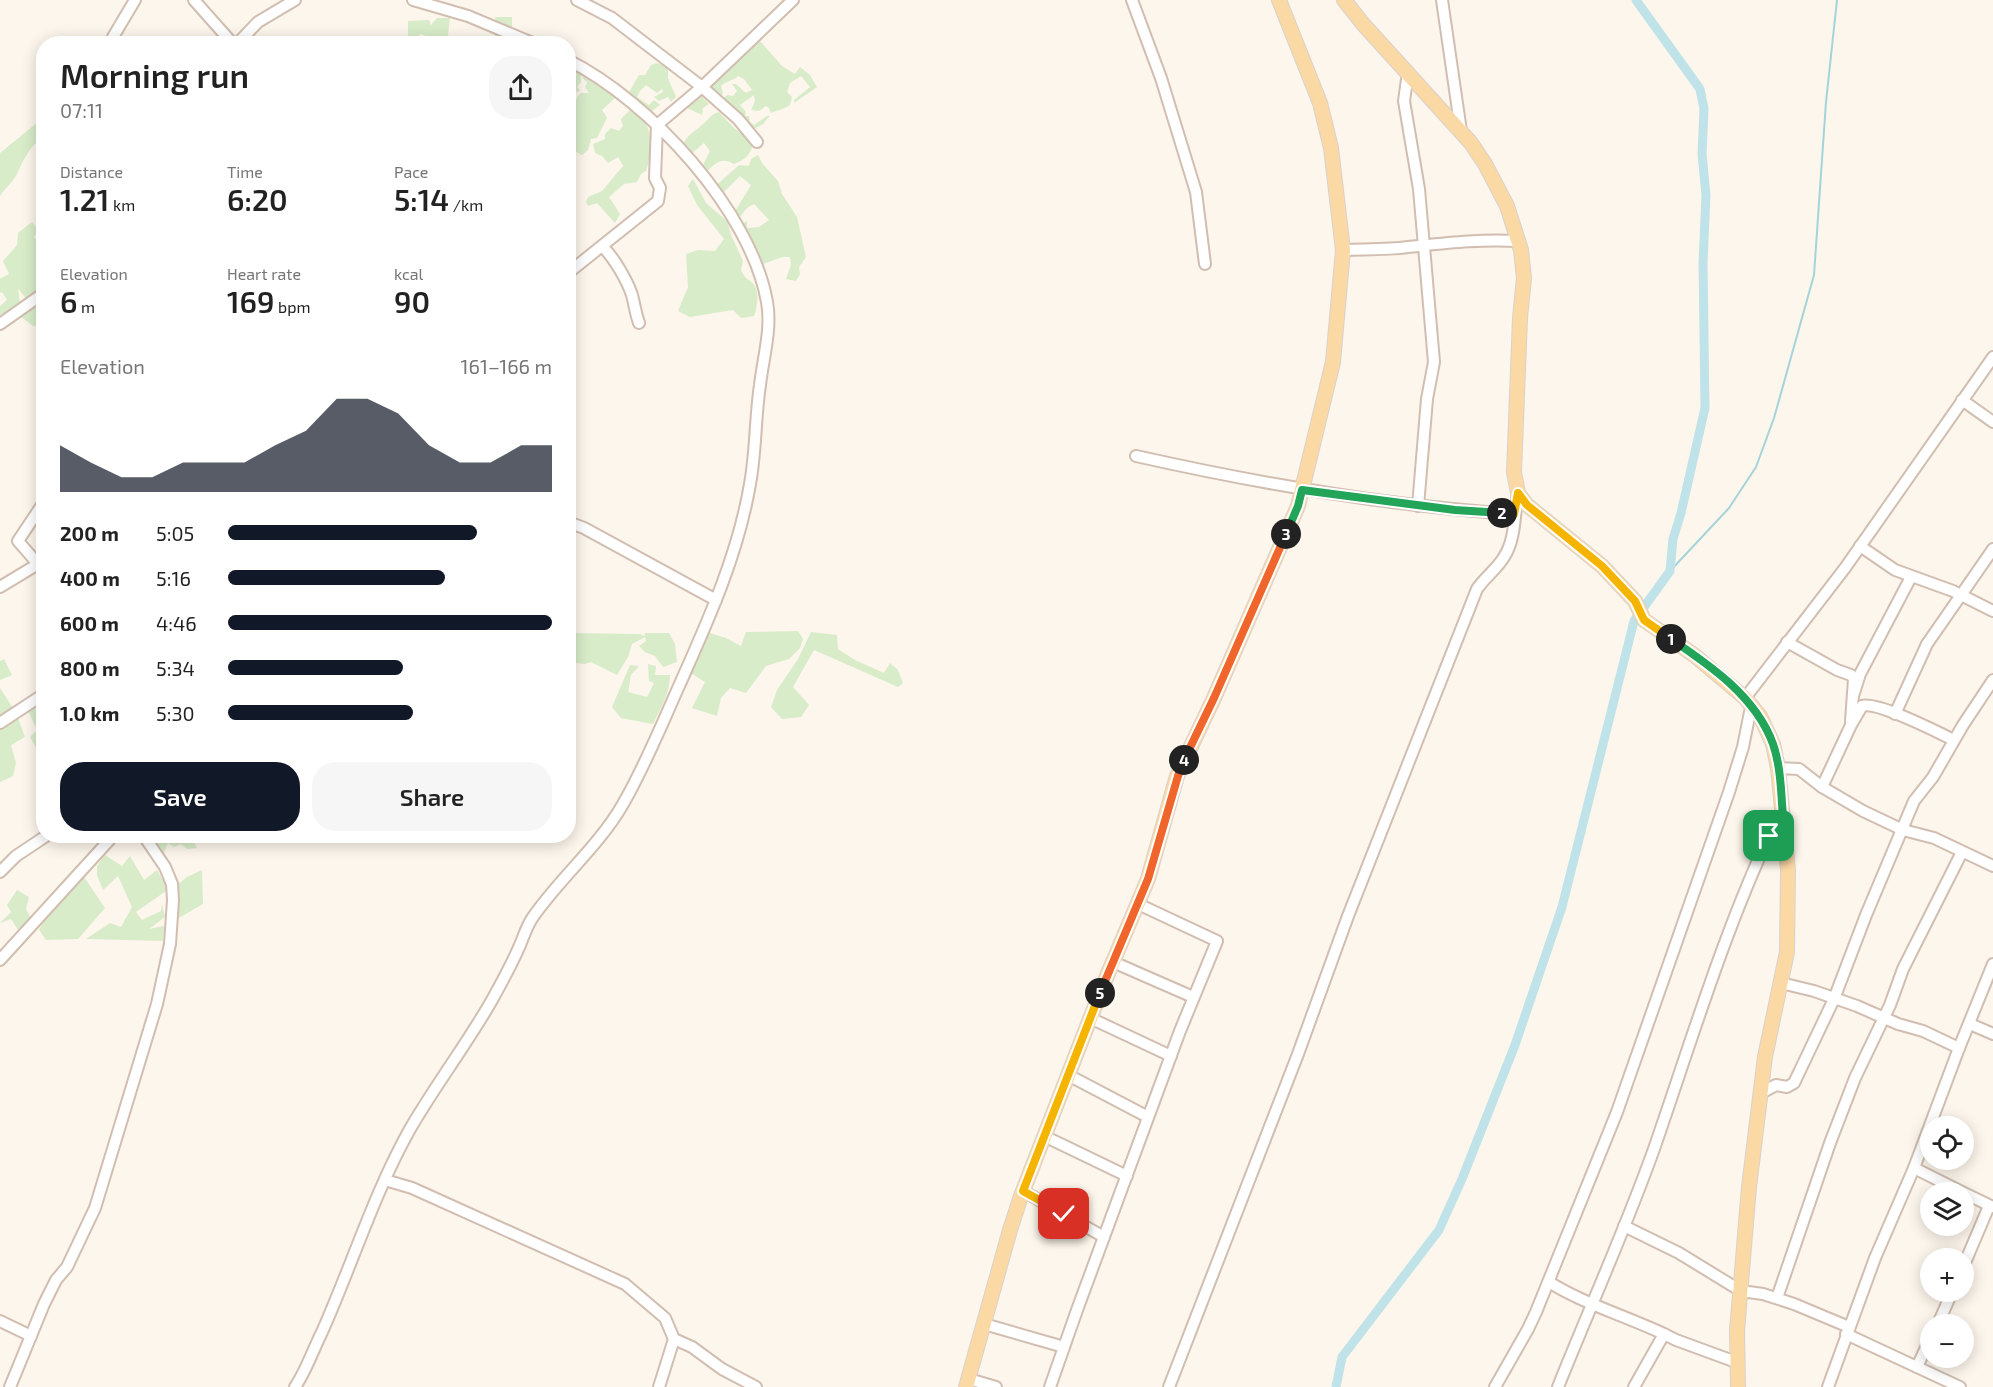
<!DOCTYPE html>
<html lang="en">
<head>
<meta charset="utf-8">
<style>
  :root { --surface:#fff; --page:#f6f6f6; --text:#222; --muted:#767676; --accent:#111827 }
  body { margin:0; font-family:"Exo 2",sans-serif; background:var(--page); color:var(--text); height:100vh; display:flex; flex-direction:column; font-size:22px; white-space:nowrap }
  * { box-sizing:border-box; margin:0 }
  p { font-size:20px; color:var(--muted) }
  .icon { flex:none; width:33px; height:33px; fill:none; stroke:currentColor; stroke-width:2; stroke-linecap:round; stroke-linejoin:round }
  .map { position:relative; flex:1; overflow:hidden }
  .side { position:absolute; left:36px; top:36px; width:540px; height:807px; display:flex; flex-direction:column; background:var(--surface); border-radius:24px; box-shadow:0 3px 15px #0003 }
  .side>* { flex:none }
  .fabs { position:absolute; left:1920px; top:1116px; display:grid; gap:12px }
  .fabs a { display:grid; place-items:center; width:54px; height:54px; border-radius:50%; background:var(--surface); box-shadow:0 3px 15px #0003; font-size:30px }
  .pin { position:absolute; display:grid; place-items:center; width:51px; height:51px; color:#fff; margin:-26px; border-radius:12px; box-shadow:0 3px 9px #0006 }
  .km { position:absolute; width:30px; height:30px; margin:-15px; border-radius:50%; background:#222; color:#fff; font-size:16px; line-height:30px; text-align:center }
  .round { display:grid; place-items:center; flex:none; width:63px; height:63px; border-radius:24px; background:var(--page) }
  .head { display:flex; align-items:center; justify-content:space-between; height:102px; padding:0 24px }
  h1 { font-size:33px; font-weight:600; line-height:45px }
  .metrics { display:grid; grid-template-columns:repeat(3,1fr); gap:9px; height:102px; padding:6px 24px }
  .metrics div { display:grid; align-content:center }
  .metrics b { font-size:30px; font-weight:600 }
  .metrics small { font-size:16px; font-weight:400 }
  .metrics p { font-size:16px }
  .chart { height:168px; padding:12px 24px }
  .chart p { display:flex; justify-content:space-between }
  .chart svg { width:100%; height:108px; margin-top:6px; fill:var(--accent); opacity:.7 }
  .cta { display:flex; gap:12px; margin-top:auto; padding:12px 24px }
  .cta a { flex:1; height:69px; border-radius:24px; background:var(--accent); color:#fff; font-size:24px; font-weight:600; line-height:69px; text-align:center }
  .cta a+a { background:var(--page); color:var(--text) }
  ul { padding:0 24px; list-style:none; font-size:20px }
  li { display:grid; grid-template-columns:96px 72px 1fr; align-items:center; height:45px }
  li i { height:15px; border-radius:8px; background:var(--accent) }
  .map>svg:first-child { display:block }
</style>
</head>
<body>
<div class="map">
<svg width="1993" height="1387" viewBox="0 0 1993 1387">
  <rect width="100%" height="100%" fill="#fdf6ec"/>
  <g fill="#d8ecc9">
    <polygon points="495,17 512,17 512,43 480,44 481,40 492,41 497,31"/>
    <polygon points="437,18 450,18 448,35 442,40 420,34 412,43 368,43 374,40 396,43 408,36 408,21 429,20 431,25"/>
    <path d="M760 41 782 66 795 74 800 67 810 75 817 87 794 103V100L810 87 801 76 790 83 787 92 792 97 790 105C783 110 777 110 771 113L769 108 766 106 759 111 751 110 755 101 754 95 740 105 746 112 745 116H749L750 122 754 125 767 116H770L763 124 750 131 723 99 727 95 733 96 737 91 732 84H736L746 93 752 90 744 79 738 76C733 81 726 81 721 86L723 93 717 102 702 83Z"/>
    <polygon points="569,60 581,72 581,82 577,87 580,90 578,92 571,89 569,99 568,86 574,82 574,78 569,78"/>
    <polygon points="657,63 668,67 668,78 676,97 671,102 668,97 659,101 654,97 663,92 662,89 657,93 646,85 640,91 637,97 649,105 654,100 660,105 648,114 625,99 639,75 645,75 651,65"/>
    <polygon points="585,76 616,97 602,110 607,118 597,138 591,139 588,150 582,155 575,151 576,142 574,138 573,143 569,148 569,122 574,114 571,104 576,101 577,97 581,93 589,93 585,87 587,83 582,77"/>
    <polygon points="694,88 709,104 703,108 702,115 687,108 690,101 695,102 697,96"/>
    <path d="M631 109C654 122 654 149 646 171L641 174 637 182 624 184 609 197 620 214 615 223 597 203 588 206 586 202 588 197 602 191 623 166 618 157 608 163 602 156 595 153 593 144 605 139V134L611 128 619 131 623 126 621 119Z"/>
    <path d="M719 112 734 128 753 142C751 155 746 159 734 164 721 156 715 164 705 173L701 169 710 151 704 143 692 153 682 146C687 134 695 132 703 124 710 119 710 114 719 112Z"/>
    <path d="M43 118V130L37 134V142C29 149 22 162 18 172 15 180 5 188 0 196V153Z"/>
    <path d="M758 155 762 163 778 181 782 194 797 217 806 257 799 267 800 274 796 281 786 279 791 265 790 257H783L757 266 738 226 747 221V228L759 227 769 220 754 204C743 209 743 216 735 221L734 213 751 185 740 176 721 195 712 189 739 165 749 166 751 159Z"/>
    <path d="M693 179 706 203 727 221 732 237 743 261 741 270C746 281 749 278 754 285 760 294 757 307 754 316L741 318 733 310 690 317 678 311 688 287 686 254 698 250 715 251 724 239 697 205 688 186Z"/>
    <path d="M32 222 38 230 34 237C49 250 43 274 43 292L29 302 18 289 21 309 4 319 0 314V306L7 300 2 292 0 293V279L9 274 3 261 17 245 18 233Z"/>
    <polygon points="43,295 43,325 33,326 21,317"/>
    <polygon points="704,631 726,638 741,646 746,632 798,631 803,639 800,648 789,659 766,666 746,693 730,688 721,698 717,716 692,708 705,682 686,670"/>
    <polygon points="811,632 837,635 838,649 855,660 884,673 890,663 898,670 903,683 898,687 814,650 793,687 809,705 801,717 782,719 771,707 777,690 798,659"/>
    <polygon points="569,633 639,634 645,636 645,633 669,633 675,644 677,662 663,667 655,656 645,652 639,646 646,641 645,637 632,644 628,657 617,675 591,662 585,664 576,663 575,654 569,650"/>
    <polygon points="4,659 12,675 0,680 0,661"/>
    <path d="M648 664 656 666 655 675H670C670 693 661 708 653 724L621 718 612 707 630 665 639 666 631 675 628 692 647 697 654 683 649 681Z"/>
    <polygon points="0,688 13,708 0,719"/>
    <polygon points="43,698 43,760 30,737 37,730 28,711"/>
    <polygon points="18,718 25,737 11,745 16,763 13,776 0,782 0,729"/>
    <polygon points="143,836 191,836 197,848 187,849 181,844 174,847 168,843 164,853 156,851"/>
    <polygon points="105,855 122,866 130,856 144,880 157,870 166,886 166,891 136,912 142,920 161,911 162,904 165,917 149,929 164,926 163,941 86,939 110,923 121,927 132,907 118,876 103,890 97,875 97,866"/>
    <polygon points="202,870 203,904 172,922 176,886 187,877"/>
    <polygon points="84,877 105,908 78,939 46,940 39,930 60,894"/>
    <polygon points="17,890 29,897 26,909 32,920 22,936 11,919 0,923 11,912 7,905"/>
  </g>
  <g fill="none" stroke-linecap="round" stroke-linejoin="round">
    <polyline stroke="#a5d3da" stroke-width="2" points="1670,571 1729,508 1756,467 1774,418 1814,275 1826,102 1837,0"/>
    <polyline stroke="#bfe3e8" stroke-width="9" points="1336,1387 1342,1357 1439,1230 1462,1179 1515,1045 1562,907 1634,621 1670,571 1673,539 1681,513 1705,408 1703,263 1706,195 1702,154 1704,109 1700,89 1636,0"/>
    <g stroke="#d1beb0" stroke-width="14">
      <g id="minor">
        <polyline points="194,0 233,44"/>
        <polyline points="413,0 468,16 535,44"/>
        <polyline points="577,0 612,18 702,87 738,119 757,142"/>
        <polyline points="1132,0 1161,78 1196,192 1205,264"/>
        <polyline points="1442,0 1461,131"/>
        <polyline points="113,37 135,0"/>
        <polyline points="237,44 258,22 295,0"/>
        <polyline points="1408,72 1404,101 1419,189 1434,362 1427,399 1418,506"/>
        <path d="M603 247C614 258 627 280 632 295 635 306 635 312 639 323"/>
        <path d="M1343 250C1364 249 1386 250 1408 247 1447 243 1478 239 1519 241"/>
        <polyline points="568,273 658,201 660,188 655,178 657,125 702,87 793,0"/>
        <polyline points="0,324 44,293"/>
        <polyline points="1962,400 1993,422"/>
        <path d="M1136 456C1261 484 1386 506 1514 514"/>
        <polyline points="568,522 584,528 716,600"/>
        <polyline points="1860,546 1895,570 1953,591 1993,611"/>
        <polyline points="38,564 18,541 44,502"/>
        <polyline points="0,587 43,561"/>
        <polyline points="1787,642 1837,670 1851,675 1854,679 1851,721"/>
        <polyline points="1853,696 1860,674 1911,577"/>
        <polyline points="1745,698 1845,568 1993,357"/>
        <polyline points="1895,714 1927,644 1993,549"/>
        <polyline points="0,723 44,694"/>
        <polyline points="1778,768 1799,769 1822,787 1863,811 1903,830 1934,838 1993,866"/>
        <path d="M1822 787 1851 725 1862 706C1877 701 1937 732 1954 740"/>
        <polyline points="0,872 16,856 46,836"/>
        <polyline points="0,960 113,836"/>
        <polyline points="1113,962 1193,997"/>
        <polyline points="1781,983 1814,991 1857,1006 1898,1024 1923,1031 1959,1048"/>
        <polyline points="1090,1018 1171,1056"/>
        <polyline points="1970,1024 1993,1034"/>
        <polyline points="1068,1075 1148,1117"/>
        <polyline points="1761,1093 1776,1085 1787,1087 1794,1083 1834,999 1866,915 1914,801 1933,777 1963,725 1993,680"/>
        <polyline points="1044,1136 1127,1176"/>
        <polyline points="1914,1168 1962,1192"/>
        <polyline points="385,1180 412,1188 625,1284 665,1318 674,1339 692,1347 722,1369 756,1387"/>
        <polyline points="1023,1191 1104,1237"/>
        <polyline points="1964,1193 1993,1207"/>
        <polyline points="1624,1226 1679,1253 1741,1291 1763,1294 1794,1304 1849,1327"/>
        <polyline points="1964,1265 1989,1206"/>
        <path d="M1549 1282C1584 1304 1626 1316 1664 1334"/>
        <polyline points="1777,1298 1830,1143 1855,1078 1890,1005 1903,969 1962,852"/>
        <polyline points="0,1321 31,1336"/>
        <polyline points="984,1324 1064,1347"/>
        <polyline points="1938,1324 1952,1292"/>
        <polyline points="1846,1334 1960,1387"/>
        <polyline points="1917,1367 1930,1339"/>
        <polyline points="969,1379 996,1387"/>
        <polyline points="10,1387 44,1304 56,1280 67,1267 95,1208 157,1004 170,944 173,900 172,884 165,867 144,836"/>
        <path d="M295 1387C306 1371 313 1350 322 1332 352 1265 374 1193 410 1129 436 1084 467 1044 492 1000 502 982 512 964 520 945 524 936 527 925 533 917 560 878 599 846 623 804 645 766 661 726 679 686 708 621 738 555 750 484 756 452 755 418 760 385 763 358 772 329 767 302 751 211 650 101 568 60"/>
        <polyline points="659,1387 674,1339"/>
        <polyline points="1050,1387 1077,1310 1180,1031 1217,941 1138,904"/>
        <path d="M1169 1387 1298 1054 1348 916 1477 589C1485 577 1497 569 1504 557 1516 539 1514 513 1518 493"/>
        <polyline points="1495,1387 1528,1329 1536,1312 1617,1112 1729,792 1743,747 1750,712 1754,709"/>
        <path d="M1558 1387C1590 1307 1626 1228 1655 1146 1693 1036 1726 925 1776 821L1783 817"/>
        <polyline points="1634,1387 1664,1334 1676,1340 1736,1362"/>
        <polyline points="1828,1387 1875,1258 1914,1168 1959,1048 1993,964"/>
      </g>
    </g>
    <g stroke="#dad1cd" stroke-width="16">
      <g id="major">
        <polyline points="1344,0 1363,24 1471,143 1485,164 1507,206 1521,250 1524,278 1520,318 1514,472 1518,493 1527,505 1602,566 1635,601 1644,620 1694,655 1745,698 1760,716 1773,744 1778,768 1788,870 1787,952 1765,1057 1749,1187 1737,1331 1738,1387"/>
        <polyline points="966,1387 1010,1230 1021,1196 1104,983 1148,879 1177,776 1214,698 1298,506 1333,362 1343,250 1331,148 1320,103 1279,0"/>
      </g>
    </g>
    <use href="#minor" stroke="#fff" stroke-width="10"/>
    <use href="#major" stroke="#fbd9a5" stroke-width="14"/>
  </g>
  <g fill="none" stroke-linecap="round" stroke-linejoin="round">
    <g stroke="#fff" stroke-width="12">
      <path id="split-1" d="M1671 639C1711 666 1756 697 1773 744 1781 767 1781 793 1783 817L1776 821 1769 836"/>
    </g>
    <g stroke="#fff" stroke-width="12">
      <polyline id="split-2" points="1502,513 1514,514 1518,493 1527,505 1602,566 1635,601 1644,620 1671,639"/>
    </g>
    <g stroke="#fff" stroke-width="12">
      <polyline id="split-3" points="1286,534 1298,506 1302,490 1455,510 1502,513"/>
    </g>
    <g stroke="#fff" stroke-width="12">
      <polyline id="split-4" points="1184,760 1214,698 1286,534"/>
    </g>
    <g stroke="#fff" stroke-width="12">
      <polyline id="split-5" points="1100,993 1148,879 1178,776 1184,760"/>
    </g>
    <g stroke="#fff" stroke-width="12">
      <polyline id="split-6" points="1064,1214 1023,1191 1100,993"/>
    </g>
    <use href="#split-1" stroke="#22a559" stroke-width="8"/>
    <use href="#split-2" stroke="#f5b400" stroke-width="8"/>
    <use href="#split-3" stroke="#22a559" stroke-width="8"/>
    <use href="#split-4" stroke="#f0652b" stroke-width="8"/>
    <use href="#split-5" stroke="#f0652b" stroke-width="8"/>
    <use href="#split-6" stroke="#f5b400" stroke-width="8"/>
  </g>
</svg>
<div class="fabs">
<a><svg class="icon" aria-label="locate" viewBox="0 0 24 24"><circle cx="12" cy="12" r="6"/><path d="M12 2v4M12 18v4M2 12h4M18 12h4"/></svg></a>
<a><svg class="icon" aria-label="layers" viewBox="0 0 24 24"><path d="M12 4l9 5-9 5-9-5zM3 14l9 5 9-5"/></svg></a>
<a>+</a>
<a>−</a>
</div>
<div class="pin" style="left:1769px;top:836px;background:#1e9e55"><svg class="icon" aria-label="arrive" viewBox="0 0 24 24"><path d="M6 21V4h12l-3 4 3 4H6"/></svg></div>
<div class="pin" style="left:1064px;top:1214px;background:#d93025"><svg class="icon" aria-label="check" viewBox="0 0 24 24"><path d="M5 12l5 5 9-10"/></svg></div>
<b class="km" style="left:1671px;top:639px">1</b>
<b class="km" style="left:1502px;top:513px">2</b>
<b class="km" style="left:1286px;top:534px">3</b>
<b class="km" style="left:1184px;top:760px">4</b>
<b class="km" style="left:1100px;top:993px">5</b>
<section class="side">
<div class="head"><div><h1>Morning run</h1><p>07:11</p></div><a class="round"><svg class="icon" aria-label="share" viewBox="0 0 24 24"><path d="M12 15V3M7 8l5-5 5 5M5 13v7h14v-7"/></svg></a></div>
<div class="metrics">
<div><p>Distance</p><b>1.21<small> km</small></b></div>
<div><p>Time</p><b>6:20</b></div>
<div><p>Pace</p><b>5:14<small> /km</small></b></div>
</div>
<div class="metrics">
<div><p>Elevation</p><b>6<small> m</small></b></div>
<div><p>Heart rate</p><b>169<small> bpm</small></b></div>
<div><p>kcal</p><b>90</b></div>
</div>
<div class="chart"><p><span>Elevation</span>161–166 m</p>
<svg viewBox="0 0 160 44" preserveAspectRatio="none"><path d="M0 44V25L10 32L20 38L30 38L40 32L50 32L60 32L70 25L80 19L90 6L100 6L110 12L120 25L130 32L140 32L150 25L160 25V44z"/></svg>
</div>
<ul>
<li><b>200 m</b>5:05<i style="width:77%"></i></li>
<li><b>400 m</b>5:16<i style="width:67%"></i></li>
<li><b>600 m</b>4:46<i style="width:100%"></i></li>
<li><b>800 m</b>5:34<i style="width:54%"></i></li>
<li><b>1.0 km</b>5:30<i style="width:57%"></i></li>
</ul>
<div class="cta"><a>Save</a><a>Share</a></div>
</section>
</div>
</body>
</html>
